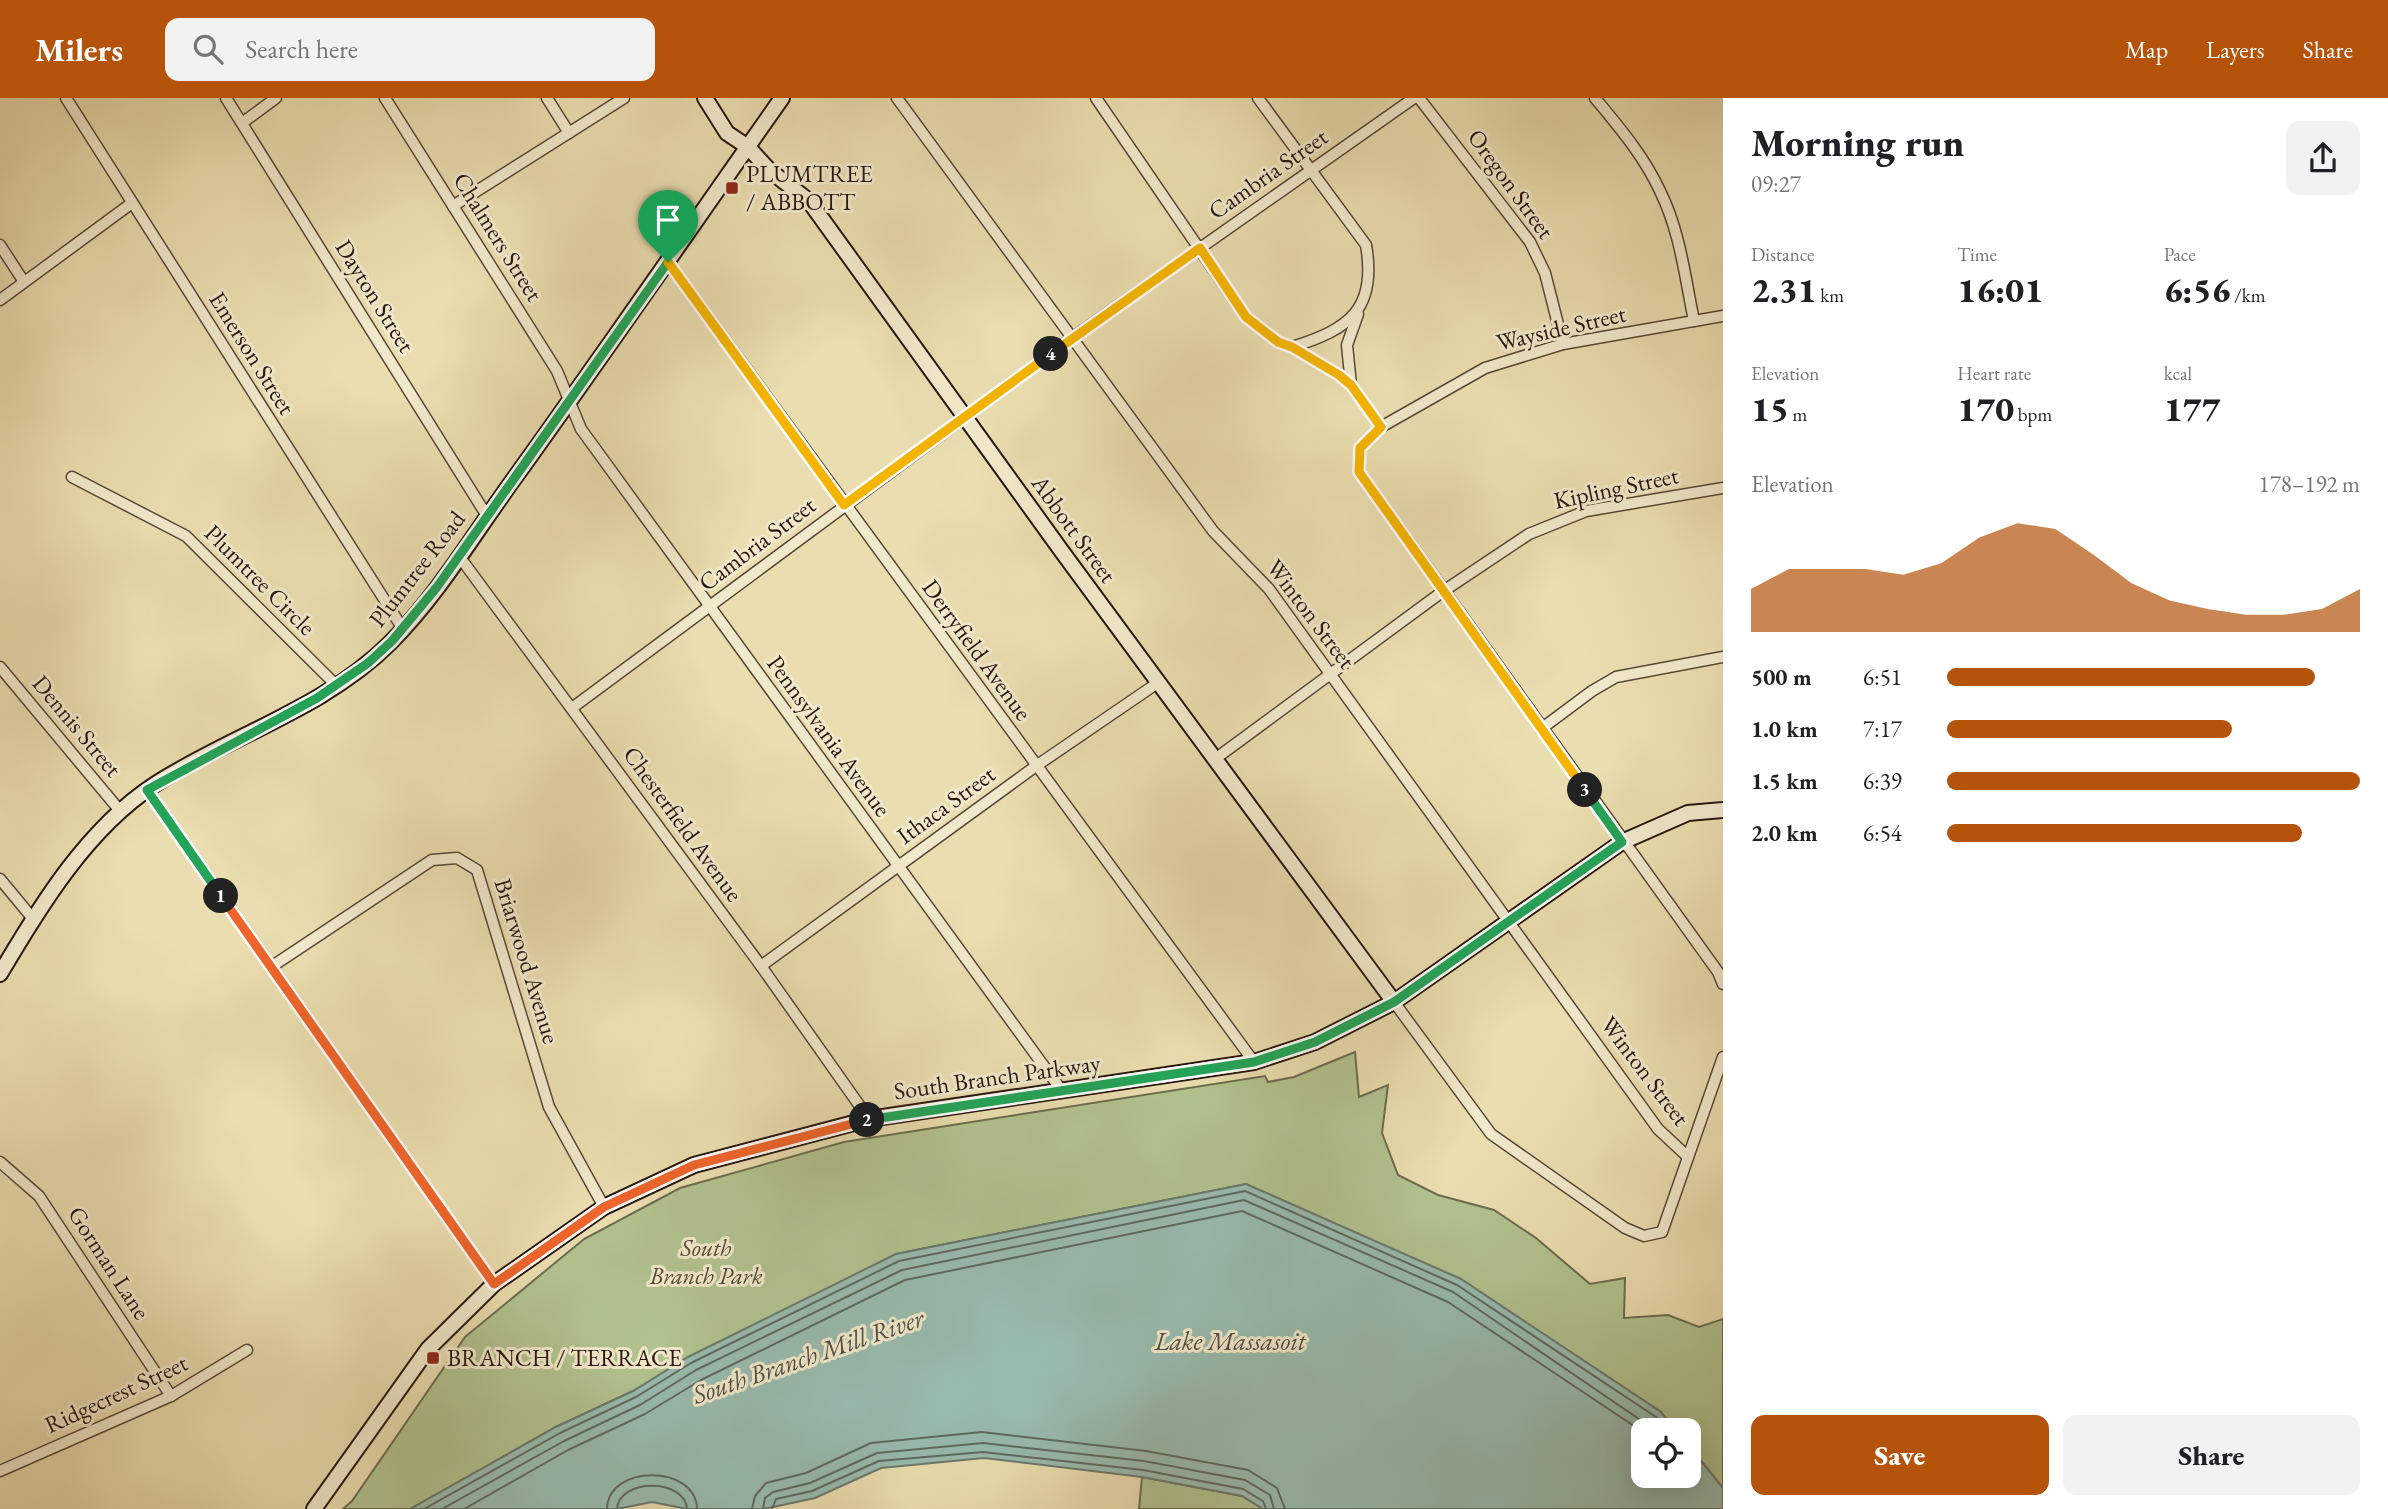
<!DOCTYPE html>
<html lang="en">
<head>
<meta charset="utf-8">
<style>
  :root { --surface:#fff; --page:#f2f2f2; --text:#202124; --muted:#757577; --accent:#b45309 }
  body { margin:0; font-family:"EB Garamond",serif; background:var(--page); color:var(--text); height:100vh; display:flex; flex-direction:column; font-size:26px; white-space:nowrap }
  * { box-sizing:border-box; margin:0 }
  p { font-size:23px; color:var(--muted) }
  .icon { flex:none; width:38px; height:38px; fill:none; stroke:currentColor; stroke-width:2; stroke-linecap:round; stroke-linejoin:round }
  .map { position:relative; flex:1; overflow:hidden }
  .panel { display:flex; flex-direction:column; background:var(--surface); width:665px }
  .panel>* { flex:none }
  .buttons { position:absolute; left:1631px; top:1320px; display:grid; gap:14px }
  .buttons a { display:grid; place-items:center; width:70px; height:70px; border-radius:14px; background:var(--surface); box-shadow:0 7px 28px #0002; font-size:35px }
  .pin { position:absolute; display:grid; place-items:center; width:60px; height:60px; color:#fff; margin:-72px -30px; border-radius:50% 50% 50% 0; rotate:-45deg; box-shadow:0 0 7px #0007 }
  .pin .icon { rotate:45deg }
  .km { position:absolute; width:35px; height:35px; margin:-18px; border-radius:50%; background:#222; color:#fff; font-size:19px; line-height:35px; text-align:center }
  .round { display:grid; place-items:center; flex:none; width:74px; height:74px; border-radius:14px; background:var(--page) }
  .summary { display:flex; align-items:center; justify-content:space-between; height:119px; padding:0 28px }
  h1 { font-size:38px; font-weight:800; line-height:52px }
  .metrics { display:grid; grid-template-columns:repeat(3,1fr); gap:10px; height:119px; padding:7px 28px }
  .metrics div { display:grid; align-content:center }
  .metrics b { font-size:35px; font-weight:800 }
  .metrics small { font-size:19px; font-weight:400 }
  .metrics p { font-size:19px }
  .chart { height:196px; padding:14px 28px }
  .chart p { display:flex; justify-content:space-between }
  .chart svg { width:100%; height:126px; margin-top:7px; fill:var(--accent); opacity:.7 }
  .action { display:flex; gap:14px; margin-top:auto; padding:14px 28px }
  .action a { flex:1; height:80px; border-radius:14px; background:var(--accent); color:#fff; font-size:28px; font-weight:800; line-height:80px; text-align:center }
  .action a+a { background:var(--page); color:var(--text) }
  ul { padding:0 28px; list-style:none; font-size:23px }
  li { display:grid; grid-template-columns:112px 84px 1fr; align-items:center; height:52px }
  li i { height:18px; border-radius:9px; background:var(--accent) }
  header { display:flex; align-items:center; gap:42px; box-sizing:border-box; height:98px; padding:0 35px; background:var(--accent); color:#fff }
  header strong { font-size:33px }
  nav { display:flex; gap:38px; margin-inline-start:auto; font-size:24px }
  .search { width:490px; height:63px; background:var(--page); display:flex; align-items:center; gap:18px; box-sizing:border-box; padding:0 24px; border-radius:14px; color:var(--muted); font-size:26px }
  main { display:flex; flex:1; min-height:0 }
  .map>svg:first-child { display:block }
</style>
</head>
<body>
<header>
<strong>Milers</strong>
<div class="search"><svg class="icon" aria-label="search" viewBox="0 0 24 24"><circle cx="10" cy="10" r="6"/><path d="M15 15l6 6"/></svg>Search here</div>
<nav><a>Map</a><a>Layers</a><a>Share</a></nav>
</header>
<main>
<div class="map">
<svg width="1723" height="1411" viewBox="0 0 1723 1411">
  <rect width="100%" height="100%" fill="#eaddaf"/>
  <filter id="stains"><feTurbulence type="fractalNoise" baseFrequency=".00286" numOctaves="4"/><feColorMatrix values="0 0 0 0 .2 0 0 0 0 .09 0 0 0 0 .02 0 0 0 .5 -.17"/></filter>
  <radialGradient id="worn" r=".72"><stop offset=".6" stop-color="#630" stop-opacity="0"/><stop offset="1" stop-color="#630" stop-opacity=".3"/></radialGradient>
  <g fill="#b1c28f" stroke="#6c6c50" stroke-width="2">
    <polygon points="1355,954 1359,999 1388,987 1382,1035 1398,1077 1438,1097 1494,1112 1536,1140 1590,1186 1625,1180 1624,1220 1668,1217 1699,1229 1723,1221 1723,1390 1689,1348 1689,1332 1675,1332 1661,1314 1460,1181 1246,1086 896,1156 633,1293 556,1329 410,1411 343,1411 352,1403 465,1239 584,1141 680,1090 844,1044 1265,978 1268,984 1294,979"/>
    <polygon points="1142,1379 1242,1398 1263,1411 1139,1411"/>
  </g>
  <polygon fill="#98bbae" stroke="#6b796f" stroke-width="2" points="1246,1086 1461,1181 1661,1314 1675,1332 1643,1332 1643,1377 1689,1377 1689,1348 1723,1390 1723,1411 1263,1411 1242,1398 1142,1379 984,1360 881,1370 815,1400 764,1411 687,1411 652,1404 617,1411 410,1411 556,1329 633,1293 688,1259 896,1156"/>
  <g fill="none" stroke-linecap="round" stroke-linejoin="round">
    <g stroke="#606960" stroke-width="2">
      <polyline points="424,1411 560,1335 636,1299 691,1265 899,1163 1245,1093 1457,1187 1656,1319 1666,1332"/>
      <polyline points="442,1411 564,1343 640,1307 696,1272 902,1172 1244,1102 1453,1194 1655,1332"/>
      <polyline points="464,1411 568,1352 645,1316 701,1282 905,1182 1242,1113 1448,1204 1643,1334"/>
      <path d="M607 1411C608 1366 696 1366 697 1411"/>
      <path d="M617 1411C619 1380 685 1380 687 1411"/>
      <polyline points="752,1411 755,1398 766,1385 806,1375 871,1345 982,1334 1146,1353 1248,1372 1277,1390 1285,1411"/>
      <polyline points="763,1411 765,1400 773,1394 810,1385 877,1355 983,1345 1144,1363 1245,1382 1270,1397 1274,1411"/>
      <polyline points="772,1411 776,1401 812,1393 879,1363 983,1354 1143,1372 1243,1391 1263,1403 1266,1411"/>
    </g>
    <g stroke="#584838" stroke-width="13">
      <g id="street">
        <polyline points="66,0 403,531"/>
        <polyline points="226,0 487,418"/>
        <polyline points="385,0 557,273 581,331 1062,993"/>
        <polyline points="547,0 569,35"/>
        <polyline points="897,0 1213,433 1269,491 1658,1031 1688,1059"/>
        <polyline points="1096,0 1246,219 1278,244 1292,249 1339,277 1351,287 1381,329 1360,350 1359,374 1718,874 1723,886"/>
        <path d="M1258 0 1366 147C1377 211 1350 231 1292 249"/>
        <polyline points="1419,0 1530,144 1545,175 1563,246"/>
        <path d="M1595 0C1619 29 1644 58 1660 93 1680 133 1685 179 1694 223"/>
        <polyline points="242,25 276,0"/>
        <polyline points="453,108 624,0"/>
        <polyline points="0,147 24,184"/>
        <polyline points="668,164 1254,964"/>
        <polyline points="0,202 132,105"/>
        <polyline points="1351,287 1347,247 1358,216"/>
        <polyline points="1381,329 1485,270 1563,246 1723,218"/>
        <polyline points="72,379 186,438 336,587"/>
        <polyline points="459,458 761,868 869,1021"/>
        <polyline points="0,569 121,714"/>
        <polyline points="572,610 1072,240 1414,0"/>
        <polyline points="1541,631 1592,593 1616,579 1723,559"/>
        <polyline points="1215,661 1442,494 1529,436 1586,413 1723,390"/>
        <polyline points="147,692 494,1186"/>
        <polyline points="0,781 34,822"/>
        <polyline points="761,868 1036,668 1159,584"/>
        <polyline points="271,869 432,762 457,760 477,772 549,1009 604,1109"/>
        <polyline points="1394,904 1491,1036 1625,1130 1644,1138 1662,1134 1723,959"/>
        <polyline points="0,1064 39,1098 171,1298"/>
        <polyline points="0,1373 171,1298 247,1252"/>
      </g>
    </g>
    <g stroke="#281711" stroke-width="18">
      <g id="secondary">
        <polyline points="705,0 727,35 748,49 769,72 809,103 1063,455 1394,904"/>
        <path d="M0 876C40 808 87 731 154 687 231 637 324 611 390 545 439 496 475 434 516 378 606 253 693 126 782 0"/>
        <polyline points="314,1411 428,1251 494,1186 604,1109 694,1067 869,1021 1254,964 1315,944 1394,904 1622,744 1688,715 1723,712"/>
      </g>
    </g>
    <use href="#street" stroke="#f1e9cb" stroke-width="10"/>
    <use href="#secondary" stroke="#f1e9cb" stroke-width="14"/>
  </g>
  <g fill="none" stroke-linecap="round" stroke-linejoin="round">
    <g stroke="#fff" stroke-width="14">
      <polyline id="split-1" points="221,798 147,692 317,600 368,565 392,543 437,489 668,164"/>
    </g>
    <g stroke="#fff" stroke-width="14">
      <polyline id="split-2" points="221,798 494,1186 604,1109 694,1067 867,1022"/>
    </g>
    <g stroke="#fff" stroke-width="14">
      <polyline id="split-3" points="867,1022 1254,964 1315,944 1394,904 1622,744 1585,692"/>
    </g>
    <g stroke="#fff" stroke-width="14">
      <polyline id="split-4" points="1051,256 1200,150 1246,219 1278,244 1292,249 1339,277 1351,287 1381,329 1360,350 1359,374 1585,692"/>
    </g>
    <g stroke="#fff" stroke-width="14">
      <polyline id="split-5" points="668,164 844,407 1051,256"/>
    </g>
    <use href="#split-1" stroke="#22a559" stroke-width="9"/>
    <use href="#split-2" stroke="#f0652b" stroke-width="9"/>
    <use href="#split-3" stroke="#22a559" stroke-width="9"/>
    <use href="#split-4" stroke="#f5b400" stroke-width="9"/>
    <use href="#split-5" stroke="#f5b400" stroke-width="9"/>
  </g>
  <g fill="#8f2418" stroke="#f1e9cb" stroke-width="2.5">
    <rect x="725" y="83" width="14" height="14" rx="3.5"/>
    <rect x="426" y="1253" width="14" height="14" rx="3.5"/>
  </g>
  <g text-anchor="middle" stroke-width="6" stroke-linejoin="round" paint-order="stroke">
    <g font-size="24" fill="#281711" stroke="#f1e9cb" text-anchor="start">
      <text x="746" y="84">PLUMTREE<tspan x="746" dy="28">/ ABBOTT</tspan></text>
      <text x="447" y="1268">BRANCH / TERRACE</text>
    </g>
    <g font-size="24" fill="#281711" stroke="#f1e9cb">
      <text transform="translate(1268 76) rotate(-35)" y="8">Cambria Street</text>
      <text transform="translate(1511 86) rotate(54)" y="8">Oregon Street</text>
      <text transform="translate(498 139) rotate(58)" y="8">Chalmers Street</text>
      <text transform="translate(375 198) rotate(58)" y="8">Dayton Street</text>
      <text transform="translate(1561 230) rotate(-13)" y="8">Wayside Street</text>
      <text transform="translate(252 255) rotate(58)" y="8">Emerson Street</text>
      <text transform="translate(1616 390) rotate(-12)" y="8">Kipling Street</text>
      <text transform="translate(1074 431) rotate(54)" y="8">Abbott Street</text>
      <text transform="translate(757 446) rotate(-37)" y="8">Cambria Street</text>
      <text transform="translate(417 471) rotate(-52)" y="8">Plumtree Road</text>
      <text transform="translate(260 482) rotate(45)" y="8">Plumtree Circle</text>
      <text transform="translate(1311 516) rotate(53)" y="8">Winton Street</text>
      <text transform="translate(977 552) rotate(54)" y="8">Derryfield Avenue</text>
      <text transform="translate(77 628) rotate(50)" y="8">Dennis Street</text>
      <text transform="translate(829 638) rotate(54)" y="8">Pennsylvania Avenue</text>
      <text transform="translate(946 707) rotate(-36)" y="8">Ithaca Street</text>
      <text transform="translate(683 726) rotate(54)" y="8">Chesterfield Avenue</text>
      <text transform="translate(527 863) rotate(73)" y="8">Briarwood Avenue</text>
      <text transform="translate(1645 973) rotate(53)" y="8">Winton Street</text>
      <text transform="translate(997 979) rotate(-8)" y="8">South Branch Parkway</text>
      <text transform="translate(109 1165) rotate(57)" y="8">Gorman Lane</text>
      <text transform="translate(116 1296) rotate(-25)" y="8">Ridgecrest Street</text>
    </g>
    <g font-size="24" font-style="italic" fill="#514a37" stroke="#f1e9cb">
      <text x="706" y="1158">South<tspan x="706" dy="28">Branch Park</tspan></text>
    </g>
    <g font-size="26" font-style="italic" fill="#4f5048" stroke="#f1e9cb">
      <text x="1230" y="1252">Lake Massasoit</text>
      <text transform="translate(808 1258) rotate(-19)" y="9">South Branch Mill River</text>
    </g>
  </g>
  <rect width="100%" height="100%" filter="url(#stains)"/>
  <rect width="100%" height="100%" fill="url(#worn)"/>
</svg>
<div class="buttons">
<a><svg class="icon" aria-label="locate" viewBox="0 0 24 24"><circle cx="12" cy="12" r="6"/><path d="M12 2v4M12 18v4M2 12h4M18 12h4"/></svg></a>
</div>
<div class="pin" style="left:668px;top:164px;background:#1e9e55"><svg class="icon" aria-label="arrive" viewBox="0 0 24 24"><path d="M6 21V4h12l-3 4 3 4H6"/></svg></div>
<b class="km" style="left:221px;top:798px">1</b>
<b class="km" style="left:867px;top:1022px">2</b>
<b class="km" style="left:1585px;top:692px">3</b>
<b class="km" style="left:1051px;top:256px">4</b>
</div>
<section class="panel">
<div class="summary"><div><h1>Morning run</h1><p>09:27</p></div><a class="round"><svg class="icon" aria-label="share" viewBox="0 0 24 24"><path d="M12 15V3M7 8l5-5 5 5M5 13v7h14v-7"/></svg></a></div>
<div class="metrics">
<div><p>Distance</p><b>2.31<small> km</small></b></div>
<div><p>Time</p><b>16:01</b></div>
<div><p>Pace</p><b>6:56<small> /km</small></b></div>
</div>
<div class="metrics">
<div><p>Elevation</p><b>15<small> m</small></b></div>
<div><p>Heart rate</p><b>170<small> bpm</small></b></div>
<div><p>kcal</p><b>177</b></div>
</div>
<div class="chart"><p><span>Elevation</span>178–192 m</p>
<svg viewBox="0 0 160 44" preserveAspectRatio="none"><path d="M0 44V29L10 22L20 22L30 22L40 24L50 20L60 11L70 6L80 8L90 17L100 27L110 33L120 36L130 38L140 38L150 36L160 29V44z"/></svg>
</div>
<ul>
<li><b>500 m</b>6:51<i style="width:89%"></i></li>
<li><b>1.0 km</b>7:17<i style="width:69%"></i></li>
<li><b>1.5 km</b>6:39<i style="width:100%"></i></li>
<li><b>2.0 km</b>6:54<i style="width:86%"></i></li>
</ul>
<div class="action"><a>Save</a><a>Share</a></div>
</section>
</main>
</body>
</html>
